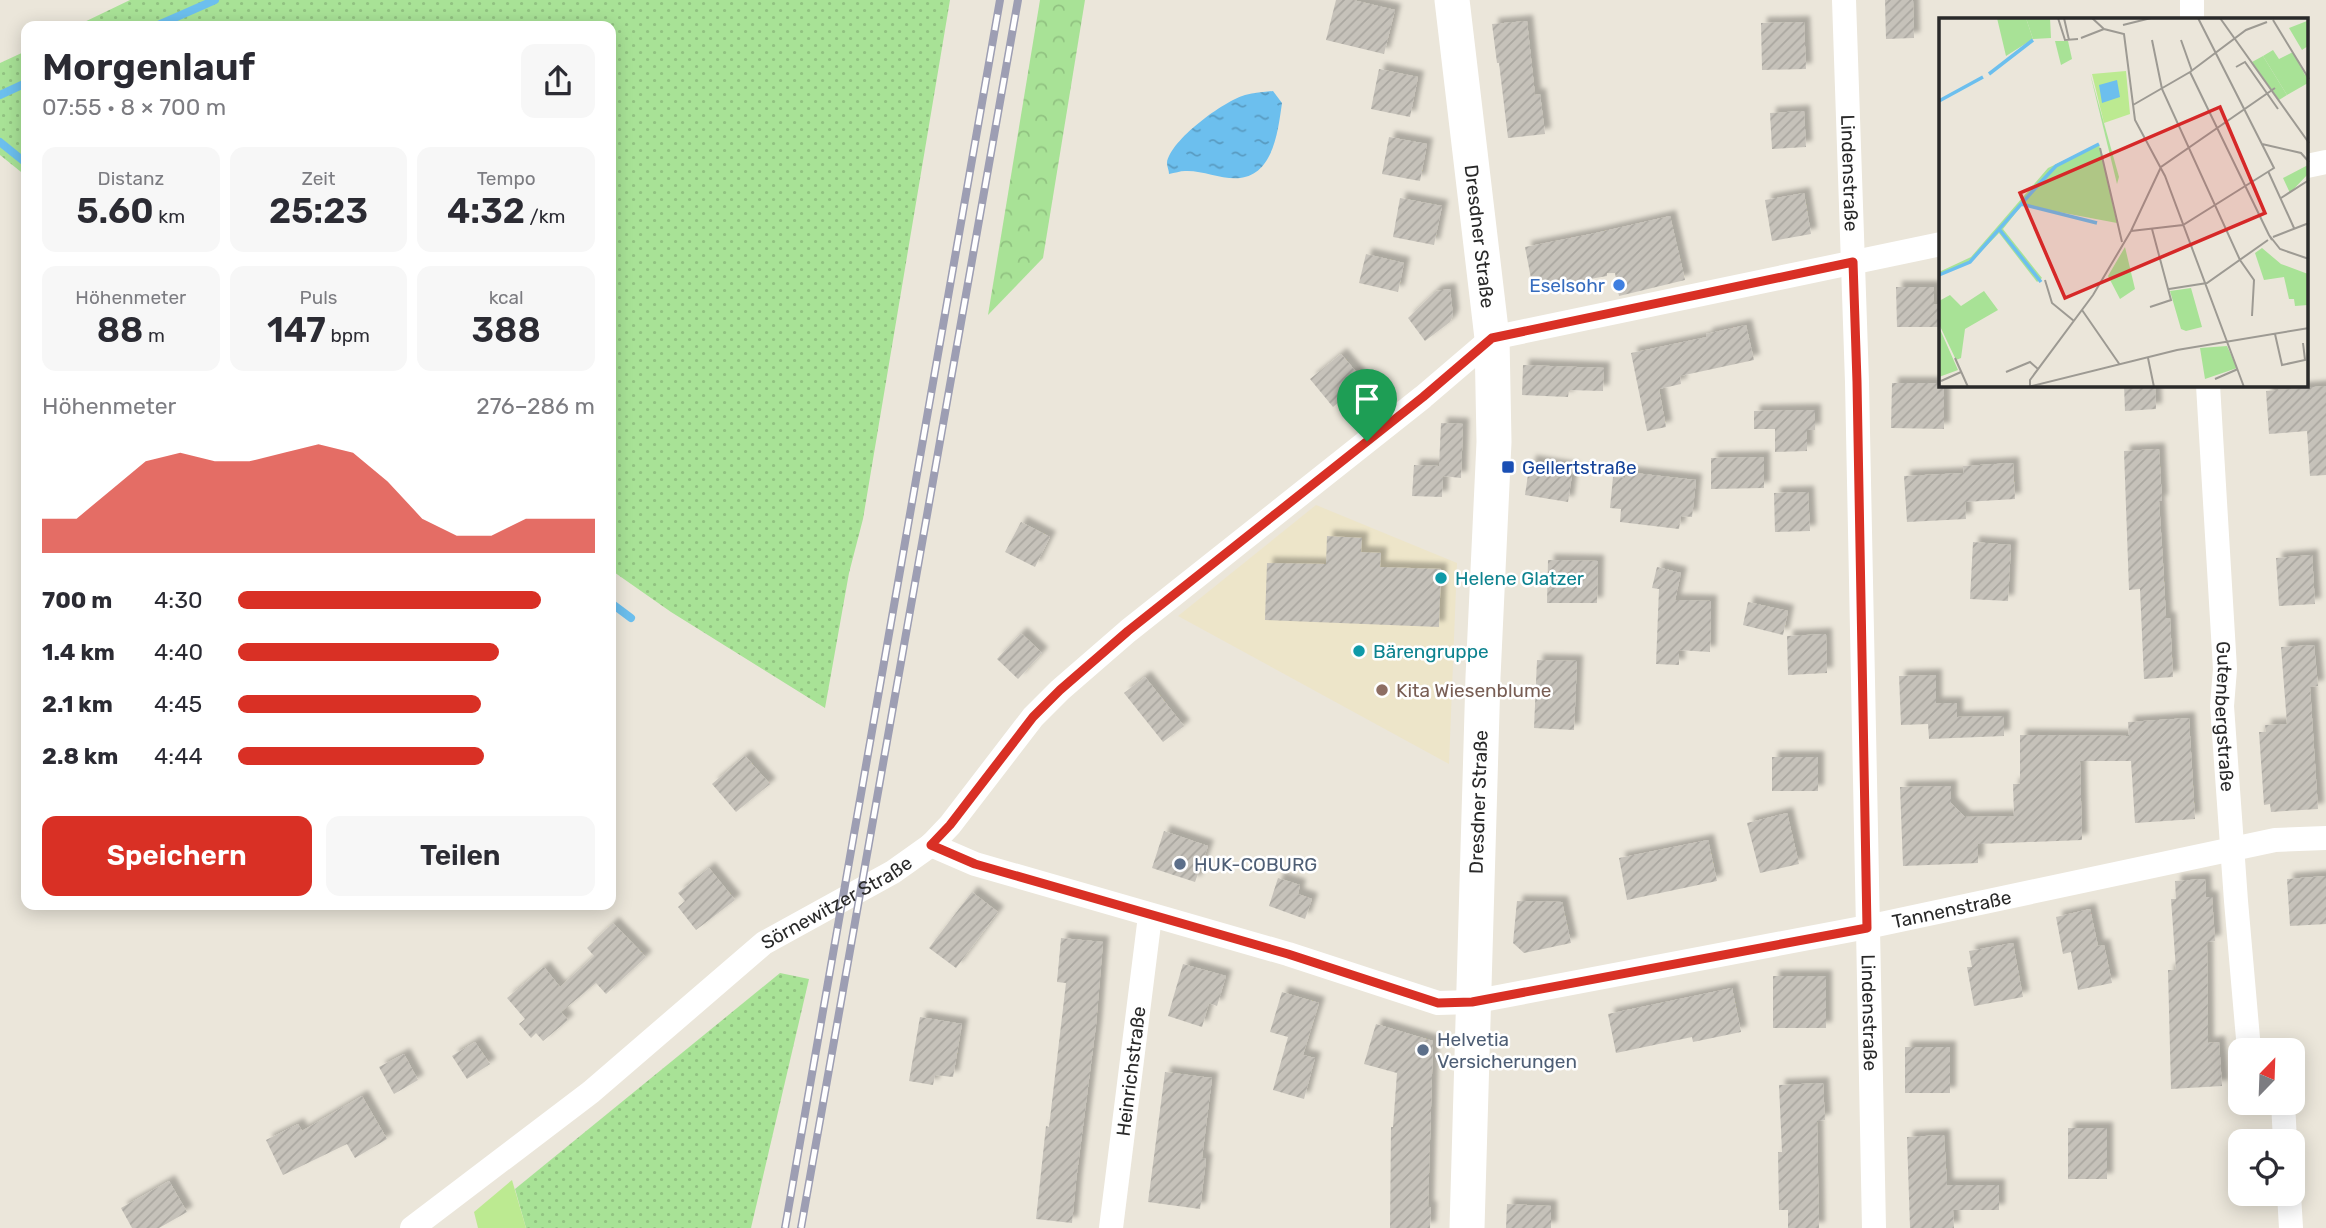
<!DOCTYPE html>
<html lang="de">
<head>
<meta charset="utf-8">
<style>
  :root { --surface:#fff; --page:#f7f7f7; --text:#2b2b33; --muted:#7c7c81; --accent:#d93025 }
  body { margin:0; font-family:Rubik,sans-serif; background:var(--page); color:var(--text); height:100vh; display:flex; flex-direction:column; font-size:26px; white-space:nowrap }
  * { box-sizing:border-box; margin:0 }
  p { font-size:23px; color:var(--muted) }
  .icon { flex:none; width:38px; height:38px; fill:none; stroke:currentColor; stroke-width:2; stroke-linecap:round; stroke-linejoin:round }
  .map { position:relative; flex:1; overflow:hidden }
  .drawer { position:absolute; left:21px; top:21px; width:595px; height:889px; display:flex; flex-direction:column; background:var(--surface); border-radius:14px; box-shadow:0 4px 18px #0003 }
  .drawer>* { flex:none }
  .needle { width:46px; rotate:23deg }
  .buttons { position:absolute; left:2228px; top:1038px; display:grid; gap:14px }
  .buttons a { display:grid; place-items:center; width:77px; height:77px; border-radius:14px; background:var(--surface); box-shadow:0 4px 18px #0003; font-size:35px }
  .pin { position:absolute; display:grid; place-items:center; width:60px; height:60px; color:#fff; margin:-72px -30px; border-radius:50% 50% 50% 0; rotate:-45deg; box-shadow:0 0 7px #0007 }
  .pin .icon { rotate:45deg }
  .round { display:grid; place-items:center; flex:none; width:74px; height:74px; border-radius:14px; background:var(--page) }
  .overview { display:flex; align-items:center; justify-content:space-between; height:119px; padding:0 21px }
  h1 { font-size:38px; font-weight:600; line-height:52px }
  .metrics { display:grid; grid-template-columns:repeat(3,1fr); gap:10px; height:119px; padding:7px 21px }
  .metrics div { display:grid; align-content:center; border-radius:14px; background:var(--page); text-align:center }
  .metrics b { font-size:35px; font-weight:600 }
  .metrics small { font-size:19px; font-weight:400 }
  .metrics p { font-size:19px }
  .chart { height:196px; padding:14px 21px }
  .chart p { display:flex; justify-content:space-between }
  .chart svg { width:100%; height:126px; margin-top:7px; fill:var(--accent); opacity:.7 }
  .button { display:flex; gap:14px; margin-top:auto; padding:14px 21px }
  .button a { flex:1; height:80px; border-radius:14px; background:var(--accent); color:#fff; font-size:28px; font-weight:600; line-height:80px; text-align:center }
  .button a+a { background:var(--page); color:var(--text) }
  ul { padding:0 21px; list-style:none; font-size:23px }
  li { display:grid; grid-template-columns:112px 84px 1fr; align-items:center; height:52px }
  li i { height:18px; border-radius:9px; background:var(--accent) }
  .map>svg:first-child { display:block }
</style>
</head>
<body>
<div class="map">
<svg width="2326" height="1228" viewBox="0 0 2326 1228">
  <defs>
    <pattern id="grass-dots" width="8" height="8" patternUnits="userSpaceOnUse" patternTransform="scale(1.75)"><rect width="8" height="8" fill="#a8e296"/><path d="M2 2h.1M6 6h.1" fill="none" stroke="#91c281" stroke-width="1.8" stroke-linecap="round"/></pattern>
    <pattern id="forest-crowns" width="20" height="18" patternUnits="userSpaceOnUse" patternTransform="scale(1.75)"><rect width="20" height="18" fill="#a8e296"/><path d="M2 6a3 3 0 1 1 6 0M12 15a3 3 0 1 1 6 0" fill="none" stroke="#91c281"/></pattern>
    <pattern id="water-ripples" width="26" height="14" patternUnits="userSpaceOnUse" patternTransform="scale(1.75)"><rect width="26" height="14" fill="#6cbfee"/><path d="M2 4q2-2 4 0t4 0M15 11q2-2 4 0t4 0" fill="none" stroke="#599bc1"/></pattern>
    <pattern id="building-hatch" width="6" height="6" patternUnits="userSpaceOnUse" patternTransform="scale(1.75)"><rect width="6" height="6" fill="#c6c2ba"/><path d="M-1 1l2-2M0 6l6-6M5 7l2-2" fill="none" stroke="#aaa7a0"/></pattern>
    <filter id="shadow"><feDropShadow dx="6" dy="-6" stdDeviation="2" flood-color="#0004"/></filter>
  </defs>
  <rect width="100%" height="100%" fill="#ebe6da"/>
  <polygon fill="#ede5c9" points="1316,505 1457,563 1449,764 1178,616"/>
  <g fill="url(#grass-dots)">
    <polygon points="130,0 950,0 863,519 849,573 825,708 671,612 611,570 611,26 76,26"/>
    <polygon points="26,51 26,176 0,155 0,63"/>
    <polygon points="780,973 809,979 751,1228 526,1228 515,1189"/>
  </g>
  <polygon fill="url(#forest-crowns)" points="1040,0 1085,0 1043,258 988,315"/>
  <polygon fill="#bcea91" points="512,1180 526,1228 478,1228 474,1212"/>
  <path fill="url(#water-ripples)" d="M1273 91 1282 103C1278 130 1274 174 1240 178 1222 180 1203 170 1185 171 1180 171 1175 173 1169 174 1169 170 1167 167 1167 163 1170 140 1224 101 1245 95 1254 93 1264 92 1273 91Z"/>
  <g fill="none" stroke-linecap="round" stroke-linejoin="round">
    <g stroke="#6cbfee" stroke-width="8">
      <polyline points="156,26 215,0"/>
      <polyline points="0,95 26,83"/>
      <polyline points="0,142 26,163"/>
      <polyline points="611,603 631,618"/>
    </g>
  </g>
  <g fill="url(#building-hatch)" filter="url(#shadow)">
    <polygon points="1336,0 1353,0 1395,10 1384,54 1326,40"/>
    <polygon points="1885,0 1913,0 1914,38 1886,39"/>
    <polygon points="1527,21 1535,95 1540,94 1545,134 1508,138 1499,63 1497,63 1492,24"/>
    <polygon points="1804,22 1806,69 1762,70 1761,23"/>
    <polygon points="1379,69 1418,77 1410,117 1371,109"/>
    <polygon points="1804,111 1806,147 1772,149 1770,113"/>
    <polygon points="1389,137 1427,144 1420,181 1382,174"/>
    <polygon points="1804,193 1811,234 1772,241 1765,200"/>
    <polygon points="1400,198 1442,206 1434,245 1393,237"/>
    <polygon points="1670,216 1685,280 1619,296 1615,273 1607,273 1607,276 1533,289 1525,247 1596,233"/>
    <polygon points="1366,254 1404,263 1398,292 1359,283"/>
    <polygon points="1896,287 1934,287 1934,304 1941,304 1941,327 1897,327"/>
    <polygon points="1450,289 1453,315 1450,322 1425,341 1408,318 1436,291"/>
    <polygon points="1746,325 1754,360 1680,376 1681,384 1659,389 1666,427 1647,431 1631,353 1707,337 1706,334"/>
    <polygon points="1341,354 1364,381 1333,407 1310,379"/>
    <polygon points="1523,365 1604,368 1603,391 1569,390 1568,397 1522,395"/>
    <polygon points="1892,383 1941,383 1941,385 1944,385 1944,429 1891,428"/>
    <polygon points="2124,385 2155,385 2156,409 2125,411"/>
    <polygon points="2326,386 2326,475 2310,476 2307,431 2269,434 2266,391"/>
    <polygon points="1802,410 1815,410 1815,430 1807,430 1807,451 1775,452 1775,429 1754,429 1754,411"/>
    <polygon points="1441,423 1463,424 1461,478 1443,476 1442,497 1412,496 1414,465 1439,466"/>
    <polygon points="2159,449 2162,501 2159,501 2163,563 2166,618 2170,618 2173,677 2144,679 2140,589 2129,590 2124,451"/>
    <polygon points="1764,457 1764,488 1711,489 1711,458"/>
    <polygon points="1530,461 1573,468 1568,502 1525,495"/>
    <polygon points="2013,463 2015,499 1965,502 1966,519 1907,522 1904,476 1964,473 1963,466"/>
    <polygon points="1626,472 1696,480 1692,517 1681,516 1679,529 1620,522 1621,509 1610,508 1613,477 1625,478"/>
    <polygon points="1808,492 1810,531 1775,532 1774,493"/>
    <polygon points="1021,522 1050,537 1035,567 1005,552"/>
    <polygon points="1327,536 1362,538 1361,552 1381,553 1380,567 1441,569 1439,627 1265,620 1267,563 1326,564"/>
    <polygon points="1973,542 2011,545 2008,601 1970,599"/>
    <polygon points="2312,555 2315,604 2279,606 2276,558"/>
    <polygon points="1548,560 1598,561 1597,603 1547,603"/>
    <polygon points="1657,567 1681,573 1675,600 1711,601 1710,652 1679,650 1679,665 1656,664 1659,589 1652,588"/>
    <polygon points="1748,602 1788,611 1783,635 1743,625"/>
    <polygon points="1021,633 1042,653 1018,679 997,659"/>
    <polygon points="1826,634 1827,673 1788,675 1787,636"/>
    <polygon points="2314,645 2318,686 2310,687 2318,809 2271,812 2270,804 2264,805 2259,732 2266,732 2265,725 2287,724 2281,647"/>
    <polygon points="1537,660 1577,661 1574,730 1534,728"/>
    <polygon points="1936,675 1936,703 1957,703 1957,717 2004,716 2004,736 1929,739 1928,724 1901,725 1899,676"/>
    <polygon points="1145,677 1184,726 1163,742 1124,693"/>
    <polygon points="2189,718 2195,819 2135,823 2131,761 2080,761 2082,840 1978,844 1978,863 1903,866 1900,787 1951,786 1951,803 1965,817 2014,816 2013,784 2020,784 2020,735 2129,736 2128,722"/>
    <polygon points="745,756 770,784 736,812 712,784"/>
    <rect x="1772" y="757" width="46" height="34"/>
    <polygon points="1787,813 1799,864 1760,873 1747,823"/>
    <polygon points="1164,831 1208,846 1195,882 1152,868"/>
    <polygon points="1708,840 1717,881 1627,900 1619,858"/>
    <polygon points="709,868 735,900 696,930 678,907 685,901 678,893"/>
    <polygon points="2326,876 2326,924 2290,926 2287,879"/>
    <polygon points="1278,878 1300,885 1298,894 1312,899 1305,919 1269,906"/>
    <polygon points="2205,879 2206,897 2212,897 2215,941 2207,942 2208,1043 2219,1042 2222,1086 2171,1089 2168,970 2176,970 2171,899 2176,899 2175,881"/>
    <polygon points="972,892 998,912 956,968 929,948"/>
    <polygon points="1517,901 1562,902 1571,943 1524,953 1513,943"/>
    <polygon points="2090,909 2098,946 2104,945 2112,983 2078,990 2071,952 2063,954 2056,917"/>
    <polygon points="613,923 646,957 606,994 596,983 561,1012 568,1020 543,1041 536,1033 531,1038 519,1024 525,1019 507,998 544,967 560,987 594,956 587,948"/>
    <polygon points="1061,938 1103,942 1096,1025 1076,1181 1072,1223 1036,1219 1046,1126 1049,1127 1066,983 1057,982"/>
    <polygon points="2013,943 2023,997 1974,1006 1967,967 1972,967 1969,951"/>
    <polygon points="1183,964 1226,976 1217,1006 1209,1003 1202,1027 1168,1016"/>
    <rect x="1773" y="976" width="53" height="52"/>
    <polygon points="1732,988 1741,1032 1693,1042 1692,1037 1616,1053 1608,1014"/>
    <polygon points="1282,992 1319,1003 1303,1055 1315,1058 1304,1099 1273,1090 1288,1037 1270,1032"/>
    <polygon points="920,1017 962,1024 953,1077 935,1075 933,1085 909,1081"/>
    <polygon points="1376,1024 1433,1041 1428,1207 1431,1207 1430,1228 1390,1228 1391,1127 1393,1127 1397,1073 1364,1064"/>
    <polygon points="475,1042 490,1064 467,1079 452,1056"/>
    <rect x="1905" y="1047" width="45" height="46"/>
    <polygon points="404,1054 418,1080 394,1094 379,1067"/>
    <polygon points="1165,1072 1212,1078 1202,1158 1206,1159 1200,1209 1148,1202"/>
    <polygon points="1823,1083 1825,1120 1817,1121 1819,1228 1788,1228 1788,1210 1779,1210 1778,1152 1782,1152 1779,1085"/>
    <polygon points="362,1096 387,1139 355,1158 347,1144 283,1175 266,1140 298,1124 302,1131"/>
    <rect x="2068" y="1128" width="39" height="51"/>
    <polygon points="1944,1135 1947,1185 1999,1185 1999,1210 1953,1210 1954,1228 1910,1228 1907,1137"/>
    <polygon points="169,1181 187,1212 159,1228 132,1228 121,1208"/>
    <polygon points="1507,1204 1551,1206 1551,1228 1506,1228"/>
  </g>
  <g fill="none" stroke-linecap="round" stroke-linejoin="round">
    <g stroke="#fff" stroke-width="24">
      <path id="s1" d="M1844 0 1857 382 1874 1228"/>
      <polyline points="2192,0 2192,19"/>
      <polyline points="2307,166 2326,162"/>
      <path id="s2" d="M2208 385 2225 669 2222 706 2236 901 2249 1050"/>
      <path id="s3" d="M931 845 975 864 1288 954 1438 1003 1472 1002 1867 927 2275 840 2326 838"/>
      <polyline points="2283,1102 2285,1141"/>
      <polyline points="2289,1194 2291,1228"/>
      <path id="s4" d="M412 1228 591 1092 764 943 893 872 931 845 950 825 1033 717 1060 690 1128 631 1423 397 1492 338 1941 244"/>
      <path id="s5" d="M1111 1228 1150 916"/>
    </g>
    <path stroke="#fff" stroke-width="35" id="s6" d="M1452 0 1492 338 1494 442 1483 677 1467 1228"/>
    <g stroke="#9d9eb3" stroke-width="8">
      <g id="rail">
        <polyline points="785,1228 1000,0"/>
        <polyline points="801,1228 1018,0"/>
      </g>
    </g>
    <use href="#rail" stroke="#fff" stroke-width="5" stroke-dasharray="16" stroke-linecap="butt"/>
  </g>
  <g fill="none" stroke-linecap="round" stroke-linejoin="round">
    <g stroke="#fff" stroke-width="14">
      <polygon id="route" points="1853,262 1857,382 1867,928 1472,1002 1438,1003 1288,954 975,864 931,845 950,825 1033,717 1060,690 1128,631 1423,397 1492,338"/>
    </g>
    <use href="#route" stroke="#d93025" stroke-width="9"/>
  </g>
  <circle fill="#3f7fe0" stroke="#fff" stroke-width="2.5" cx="1619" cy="285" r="7"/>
  <rect fill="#1a4fb4" stroke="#fff" stroke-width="2.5" x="1501" y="460" width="14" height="14" rx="3.5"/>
  <g fill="#0f9aa8" stroke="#fff" stroke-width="2.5">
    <circle cx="1441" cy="578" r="7"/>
    <circle cx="1359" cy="651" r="7"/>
  </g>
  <circle fill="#8d6e63" stroke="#fff" stroke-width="2.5" cx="1382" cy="690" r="7"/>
  <g fill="#5c6f8a" stroke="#fff" stroke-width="2.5">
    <circle cx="1180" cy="864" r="7"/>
    <circle cx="1423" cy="1050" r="7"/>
  </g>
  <g text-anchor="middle" stroke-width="5" stroke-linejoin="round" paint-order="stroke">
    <g font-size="19" fill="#292929" stroke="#fff">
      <text dy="7" stroke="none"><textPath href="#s1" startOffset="173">Lindenstraße</textPath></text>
      <text dy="7" stroke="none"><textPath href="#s6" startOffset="238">Dresdner Straße</textPath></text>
      <text dy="7" stroke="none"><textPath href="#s2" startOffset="332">Gutenbergstraße</textPath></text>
      <text transform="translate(1478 802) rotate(-88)" y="7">Dresdner Straße</text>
      <text dy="7" stroke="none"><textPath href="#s4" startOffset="536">Sörnewitzer Straße</textPath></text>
      <text dy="7" stroke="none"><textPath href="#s3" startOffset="1054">Tannenstraße</textPath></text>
      <text dy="7" stroke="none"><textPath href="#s1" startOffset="1013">Lindenstraße</textPath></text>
      <text dy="7" stroke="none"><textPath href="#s5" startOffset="158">Heinrichstraße</textPath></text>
    </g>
    <g font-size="19" fill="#366cbe" stroke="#fff" text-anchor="end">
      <text x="1605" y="292">Eselsohr</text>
    </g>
    <g font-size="19" fill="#164399" stroke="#fff" text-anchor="start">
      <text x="1522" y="474">Gellertstraße</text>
    </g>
    <g font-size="19" fill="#0d838f" stroke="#fff" text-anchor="start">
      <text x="1455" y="585">Helene Glatzer</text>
      <text x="1373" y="658">Bärengruppe</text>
    </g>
    <g font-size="19" fill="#785e54" stroke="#fff" text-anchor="start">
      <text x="1396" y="697">Kita Wiesenblume</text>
    </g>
    <g font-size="19" fill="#4e5e75" stroke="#fff" text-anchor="start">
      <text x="1194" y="871">HUK-COBURG</text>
      <text x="1437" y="1046">Helvetia<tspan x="1437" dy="22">Versicherungen</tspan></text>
    </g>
  </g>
  <g transform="translate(1939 18)">
    <rect width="369" height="369" fill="#ebe6da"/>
    <path d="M58 0H87L94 21 67 38ZM368 3 369 28 363 32 350 10ZM334 32 340 41 354 34 366 57 369 55V65L348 77 324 38ZM160 126 178 205 83 187 64 211 103 260 98 264 60 215 32 244 0 258V254L32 239 109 150ZM369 147V156L351 175 344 160ZM186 229 196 271 181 281 169 258ZM323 230 342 246 369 256V287L356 288 355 281H350L345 259 325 262 316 235ZM45 273 59 292 26 311 22 340 17 342 0 306V283L11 277 22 288ZM0 309 19 352 0 359Z" fill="#a8e296"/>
    <path d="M151 55 180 159 178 166Z" fill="#a8e296"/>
    <path d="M87 0H111L112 20 94 21ZM116 23H129L133 41 122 47ZM324 38 348 77 340 82 313 44ZM252 270 263 309 247 313 242 311 231 273ZM288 328 298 350 266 361 261 330Z" fill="#a8e296"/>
    <path d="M187 53 191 96 165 105 153 56Z" fill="#bcea91"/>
    <path d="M178 62 181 79 163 85 160 67Z" fill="#6cbfee"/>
    <path fill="none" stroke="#6cbfee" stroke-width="3.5" d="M50 56 94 22M0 83 44 59M100 166 117 148 160 126M82 186 158 205M60 211 102 264M0 257 31 244 100 166"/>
    <path fill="none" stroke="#9d9a93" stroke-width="2" d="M119 0 126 22 139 21M125 0 130 22M153 0 165 11 185 16 196 102 226 158 305 369M281 0 370 125M334 2 370 61M184 7 212 0M142 20 165 11M213 22 223 71 301 242 315 262 313 298M242 22 253 53M297 49 306 44 339 91M251 54 330 217M194 87 251 54 307 12 328 4M323 126 362 135 370 144M161 130 183 224M329 153 355 210M342 180 370 162M192 213 244 207 335 150 259 0M334 219 370 205M333 222 330 217 341 231 370 241M106 262 113 285 135 303M230 271 268 265 329 222M211 289 232 282 213 211M143 292 181 347M336 316 343 347 366 342 364 325M16 340 29 369M209 340 215 369M67 354 91 344 99 351M276 361 299 351M2 363 22 354M89 369 238 332 370 310M91 369V362L154 277 192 213 222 149 336 70"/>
    <path fill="#d62828" fill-opacity="0.15" stroke="#d62828" stroke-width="3.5" d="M281 89 326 195 126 280 81 175Z"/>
    <rect width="369" height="369" fill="none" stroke="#292929" stroke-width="3.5"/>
  </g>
</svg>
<div class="buttons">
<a><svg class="needle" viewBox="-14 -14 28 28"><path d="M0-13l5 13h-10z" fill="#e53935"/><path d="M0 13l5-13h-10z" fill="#7c7c81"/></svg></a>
<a><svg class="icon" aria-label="locate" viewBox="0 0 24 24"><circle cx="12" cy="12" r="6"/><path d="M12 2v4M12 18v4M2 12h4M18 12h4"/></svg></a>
</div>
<div class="pin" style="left:1367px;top:441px;background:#1e9e55"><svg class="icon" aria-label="arrive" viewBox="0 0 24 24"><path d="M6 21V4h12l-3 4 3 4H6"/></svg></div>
<section class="drawer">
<div class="overview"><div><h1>Morgenlauf</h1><p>07:55 · 8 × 700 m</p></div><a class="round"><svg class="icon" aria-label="share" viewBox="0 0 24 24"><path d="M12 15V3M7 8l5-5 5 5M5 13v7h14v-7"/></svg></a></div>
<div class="metrics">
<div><p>Distanz</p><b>5.60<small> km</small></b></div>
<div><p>Zeit</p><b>25:23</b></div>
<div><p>Tempo</p><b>4:32<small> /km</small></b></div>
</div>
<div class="metrics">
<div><p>Höhenmeter</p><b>88<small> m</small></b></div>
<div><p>Puls</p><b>147<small> bpm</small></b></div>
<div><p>kcal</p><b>388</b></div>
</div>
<div class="chart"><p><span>Höhenmeter</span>276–286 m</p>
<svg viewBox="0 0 160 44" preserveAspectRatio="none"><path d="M0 44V32L10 32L20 22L30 12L40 9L50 12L60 12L70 9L80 6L90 9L100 19L110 32L120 38L130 38L140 32L150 32L160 32V44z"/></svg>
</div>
<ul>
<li><b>700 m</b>4:30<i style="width:85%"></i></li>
<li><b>1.4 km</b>4:40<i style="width:73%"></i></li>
<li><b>2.1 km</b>4:45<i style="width:68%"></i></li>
<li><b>2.8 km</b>4:44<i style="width:69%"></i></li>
</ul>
<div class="button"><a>Speichern</a><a>Teilen</a></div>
</section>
</div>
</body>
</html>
